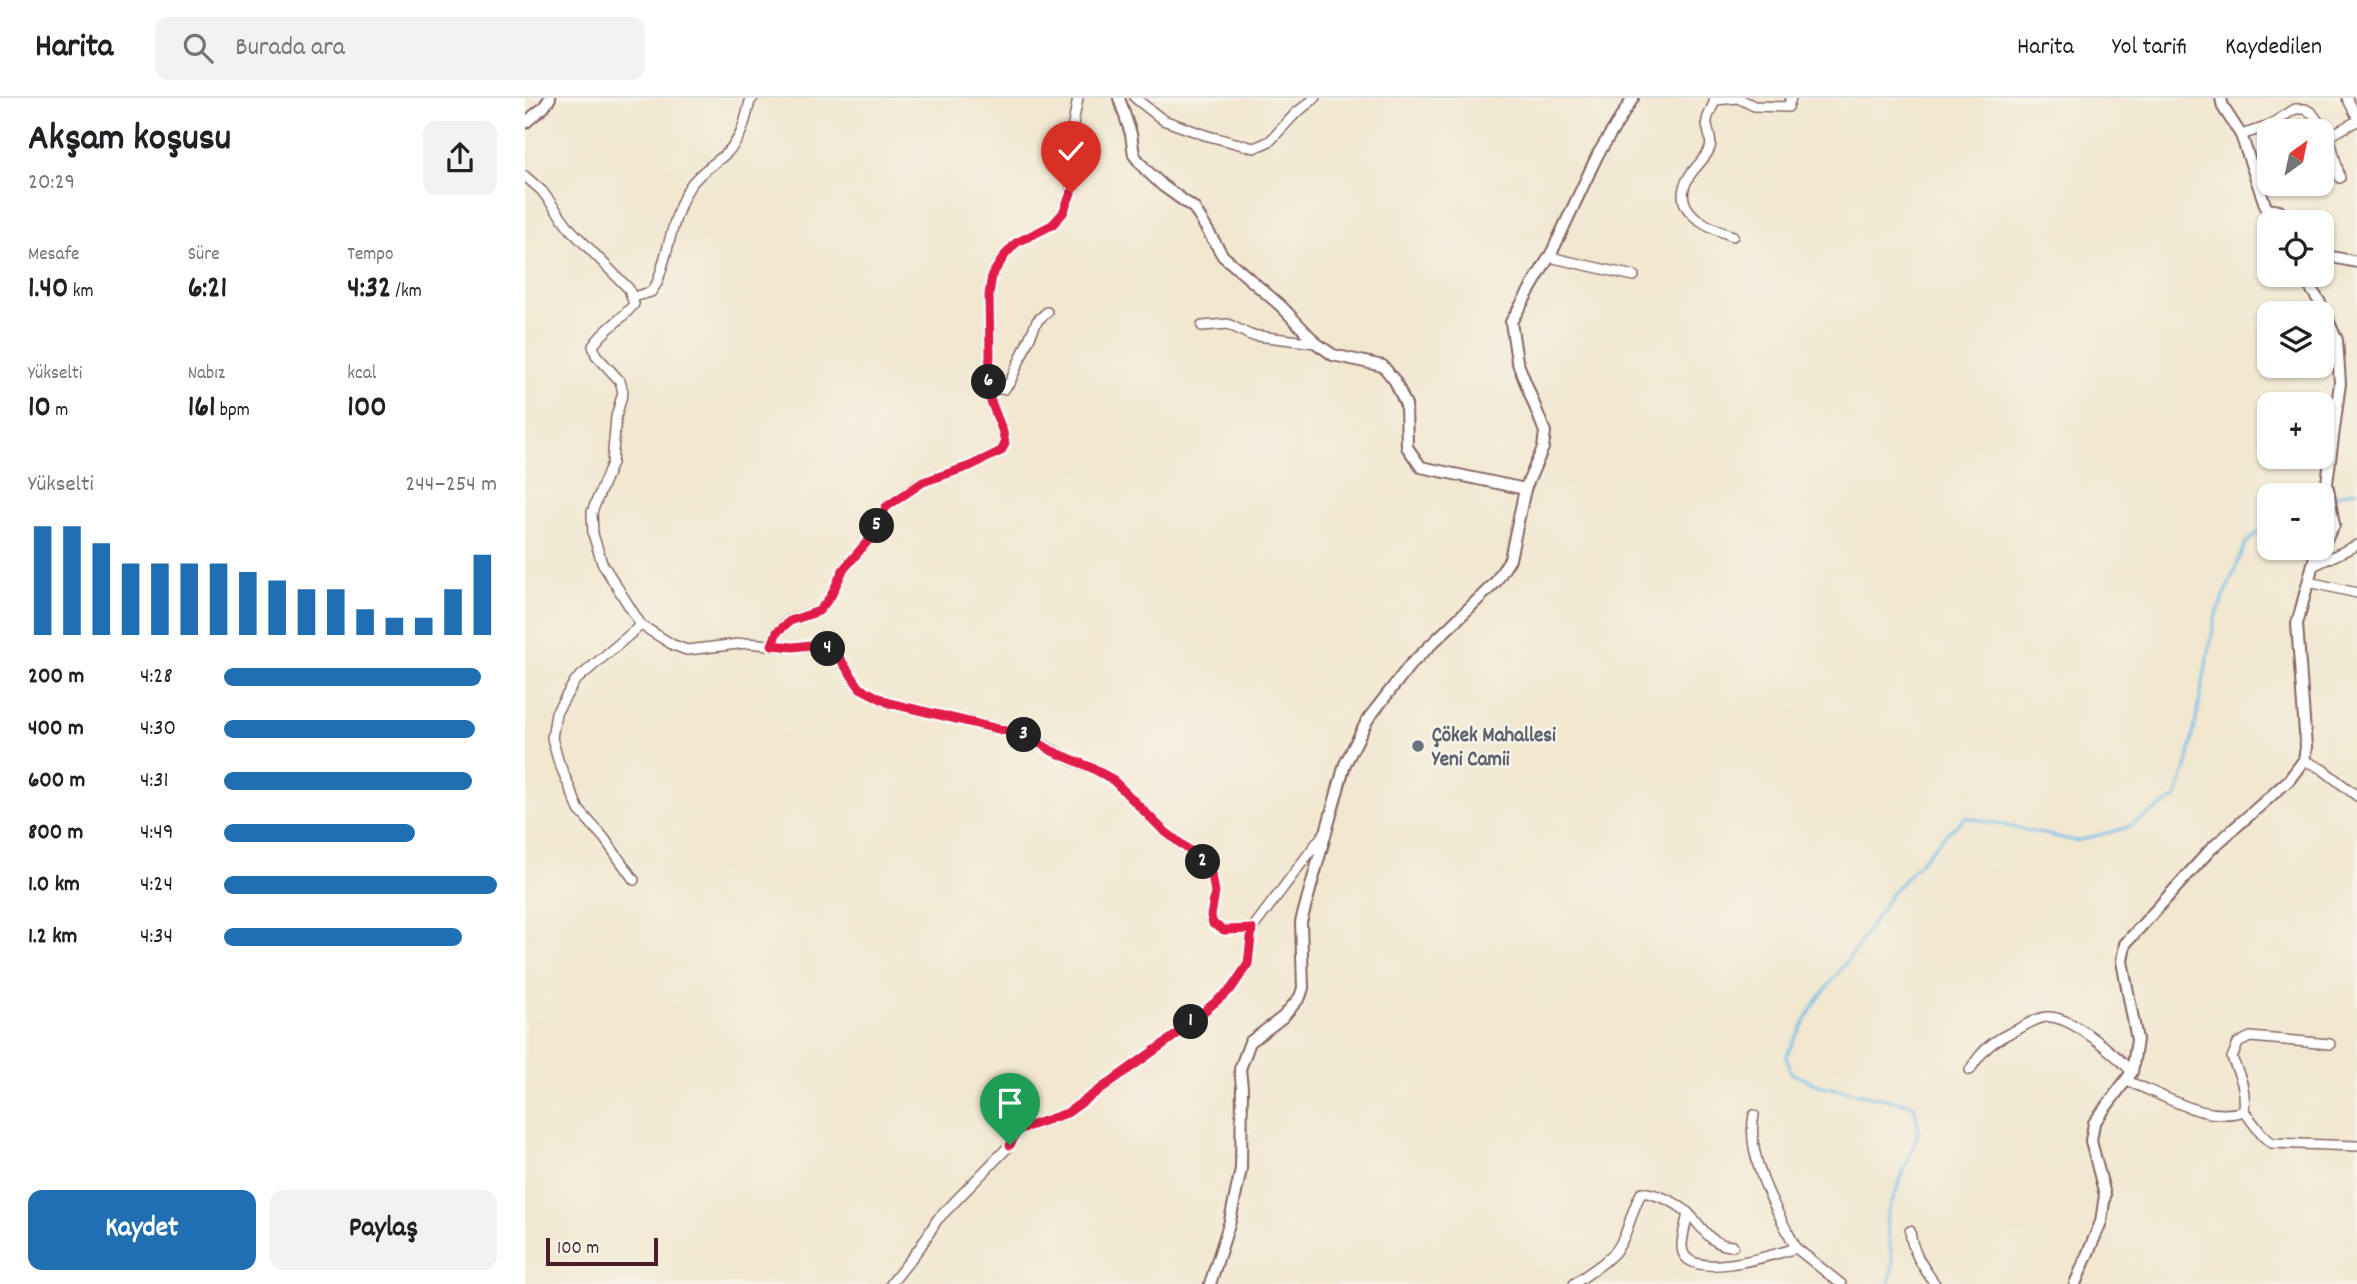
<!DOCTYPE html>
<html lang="tr">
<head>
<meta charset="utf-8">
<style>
  :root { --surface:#fff; --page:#f2f2f2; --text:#202124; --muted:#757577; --line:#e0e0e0; --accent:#1f6fb2 }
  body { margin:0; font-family:Dekko,sans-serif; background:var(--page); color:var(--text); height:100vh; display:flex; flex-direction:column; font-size:26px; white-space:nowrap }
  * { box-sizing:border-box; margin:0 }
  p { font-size:23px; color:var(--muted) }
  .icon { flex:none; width:38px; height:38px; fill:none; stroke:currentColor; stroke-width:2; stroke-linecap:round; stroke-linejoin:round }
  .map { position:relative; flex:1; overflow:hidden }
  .details { display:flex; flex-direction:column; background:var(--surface); width:525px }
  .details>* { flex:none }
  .needle { width:46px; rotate:33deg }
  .tools { position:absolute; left:1732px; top:21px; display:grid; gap:14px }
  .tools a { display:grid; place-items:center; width:77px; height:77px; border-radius:14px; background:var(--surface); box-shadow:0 2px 5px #0004; font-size:35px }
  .scale { position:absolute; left:21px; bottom:18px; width:112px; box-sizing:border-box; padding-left:7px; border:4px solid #4a1f2b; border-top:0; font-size:19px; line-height:24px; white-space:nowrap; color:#4a1f2b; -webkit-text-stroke:5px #f7f3e8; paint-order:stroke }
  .pin { position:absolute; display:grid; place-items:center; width:60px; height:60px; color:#fff; margin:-72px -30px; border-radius:50% 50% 50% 0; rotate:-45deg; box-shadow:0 0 7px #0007 }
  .pin .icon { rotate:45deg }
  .km { position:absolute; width:35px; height:35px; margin:-18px; border-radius:50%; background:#222; color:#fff; font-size:19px; line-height:35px; text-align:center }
  .round { display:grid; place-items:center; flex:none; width:74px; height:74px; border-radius:14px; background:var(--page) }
  .headline { display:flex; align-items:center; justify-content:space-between; height:119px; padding:0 28px }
  h1 { font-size:38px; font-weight:800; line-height:52px }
  .metrics { display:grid; grid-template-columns:repeat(3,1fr); gap:10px; height:119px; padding:7px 28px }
  .metrics div { display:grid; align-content:center }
  .metrics b { font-size:30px; font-weight:800 }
  .metrics small { font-size:19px; font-weight:400 }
  .metrics p { font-size:19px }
  .chart { height:196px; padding:14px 28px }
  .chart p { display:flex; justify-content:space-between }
  .chart svg { width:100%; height:126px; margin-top:7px; stroke:var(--accent); stroke-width:6 }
  .primary-button { display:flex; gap:14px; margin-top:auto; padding:14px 28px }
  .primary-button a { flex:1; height:80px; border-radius:14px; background:var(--accent); color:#fff; font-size:28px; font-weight:800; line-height:80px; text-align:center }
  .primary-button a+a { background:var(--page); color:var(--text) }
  ul { padding:0 28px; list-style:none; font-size:23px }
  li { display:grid; grid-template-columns:112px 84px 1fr; align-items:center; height:52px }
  li i { height:18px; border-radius:9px; background:var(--accent) }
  header { display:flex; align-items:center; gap:42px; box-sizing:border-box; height:98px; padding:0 35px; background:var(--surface); border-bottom:2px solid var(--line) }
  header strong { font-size:33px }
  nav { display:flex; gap:38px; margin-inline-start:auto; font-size:24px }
  .search { width:490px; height:63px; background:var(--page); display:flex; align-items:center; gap:18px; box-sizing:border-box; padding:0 24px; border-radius:14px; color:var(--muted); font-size:26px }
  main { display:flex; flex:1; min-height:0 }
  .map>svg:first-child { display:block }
</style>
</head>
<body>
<header>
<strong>Harita</strong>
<div class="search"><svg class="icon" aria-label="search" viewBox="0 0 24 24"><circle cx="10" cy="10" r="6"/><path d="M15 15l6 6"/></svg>Burada ara</div>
<nav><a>Harita</a><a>Yol tarifi</a><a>Kaydedilen</a></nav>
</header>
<main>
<section class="details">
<div class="headline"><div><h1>Akşam koşusu</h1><p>20:29</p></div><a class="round"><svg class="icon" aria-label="share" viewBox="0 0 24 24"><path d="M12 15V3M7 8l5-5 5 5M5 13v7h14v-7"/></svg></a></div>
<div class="metrics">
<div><p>Mesafe</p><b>1.40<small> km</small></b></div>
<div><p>Süre</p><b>6:21</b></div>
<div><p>Tempo</p><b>4:32<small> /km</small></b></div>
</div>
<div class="metrics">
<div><p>Yükselti</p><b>10<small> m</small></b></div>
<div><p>Nabız</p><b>161<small> bpm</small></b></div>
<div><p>kcal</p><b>100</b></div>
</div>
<div class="chart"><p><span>Yükselti</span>244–254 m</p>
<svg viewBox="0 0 160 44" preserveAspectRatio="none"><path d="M5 44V6M15 44V6M25 44V12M35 44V19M45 44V19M55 44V19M65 44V19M75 44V22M85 44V25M95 44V28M105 44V28M115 44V35M125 44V38M135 44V38M145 44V28M155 44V16"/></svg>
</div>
<ul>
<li><b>200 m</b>4:28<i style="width:94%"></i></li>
<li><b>400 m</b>4:30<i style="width:92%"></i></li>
<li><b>600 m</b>4:31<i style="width:91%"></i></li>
<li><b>800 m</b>4:49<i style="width:70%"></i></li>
<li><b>1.0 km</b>4:24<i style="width:100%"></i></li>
<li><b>1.2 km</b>4:34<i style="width:87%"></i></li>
</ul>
<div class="primary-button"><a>Kaydet</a><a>Paylaş</a></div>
</section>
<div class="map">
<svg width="1832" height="1186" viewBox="0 0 1832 1186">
  <rect width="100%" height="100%" fill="#f7f3e8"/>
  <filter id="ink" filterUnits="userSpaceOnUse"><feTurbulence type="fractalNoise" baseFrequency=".0143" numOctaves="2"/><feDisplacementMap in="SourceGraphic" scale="14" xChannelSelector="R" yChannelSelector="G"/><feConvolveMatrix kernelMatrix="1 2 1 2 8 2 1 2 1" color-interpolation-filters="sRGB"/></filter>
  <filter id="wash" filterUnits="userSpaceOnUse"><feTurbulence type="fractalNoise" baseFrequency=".00686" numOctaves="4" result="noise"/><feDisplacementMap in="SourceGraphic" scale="28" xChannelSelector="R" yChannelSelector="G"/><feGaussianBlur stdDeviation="1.57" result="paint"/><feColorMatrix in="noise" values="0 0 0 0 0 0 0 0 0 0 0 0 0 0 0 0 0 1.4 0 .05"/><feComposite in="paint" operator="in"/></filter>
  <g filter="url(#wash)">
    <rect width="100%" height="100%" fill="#f2e7cf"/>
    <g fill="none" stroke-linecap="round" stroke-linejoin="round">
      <g stroke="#6fbdea" stroke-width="2.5">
        <polyline points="1808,398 1832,392"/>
        <polyline points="1364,1186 1368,1166 1361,1120 1394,1033 1389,1007 1293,987 1266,975 1261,958 1290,905 1329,854 1366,796 1420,737 1441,719 1551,743 1601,730 1651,700 1663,664 1690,521 1720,446 1745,423"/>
      </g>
    </g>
  </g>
  <g filter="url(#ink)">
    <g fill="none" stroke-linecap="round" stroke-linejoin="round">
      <g stroke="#856564" stroke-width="12">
        <g id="minor">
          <polyline points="610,0 638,22 680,37 729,50 745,43 770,16 790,0"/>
          <polyline points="1189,0 1190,2 1213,0 1229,8 1263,9 1266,0"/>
          <polyline points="1822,0 1832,19"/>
          <path d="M1190 2C1188 8 1183 17 1182 22 1181 32 1188 41 1185 50 1180 61 1172 67 1165 77 1142 112 1182 129 1208 138"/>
          <polyline points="1716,37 1741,29 1770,11 1780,11 1787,15 1804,38 1832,23"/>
          <polyline points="1804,38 1815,80"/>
          <path d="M0 78 17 93 46 132 104 191 109 206C97 222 79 231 68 248L71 257 95 283 98 294 91 319 87 365 67 414 68 436 77 465 116 527 148 547 162 552 222 545 268 549 295 546 311 555 335 590 364 605 503 638 546 662 566 669 587 681 638 732 677 763 687 778 690 794 686 818 688 826 699 832 727 831"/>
          <polyline points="1024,159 1109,178"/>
          <path d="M108 199 126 194 132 185C143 156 149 112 165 88 173 76 186 68 197 59 216 44 220 25 225 3L228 0"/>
          <polyline points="677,228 703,226 725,237 791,245"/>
          <polyline points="464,291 479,291 485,284 512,223 522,214"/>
          <polyline points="1788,468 1832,447"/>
          <polyline points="1784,484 1832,495"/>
          <polyline points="247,547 252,534 265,522 294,513 306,498 318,472 348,437 361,409 398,384 445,368 476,353 480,346 478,334 463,297 465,256 464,196 467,177 480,157 491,145 527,127 538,115 546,95 548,74 545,42 553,0"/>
          <polyline points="1779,662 1797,671 1832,698"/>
          <polyline points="109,782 79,740 54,712 33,662 27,640 31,615 50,583 116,527"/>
          <path d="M1445 972C1458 950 1469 942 1493 931 1501 927 1513 919 1522 919 1546 917 1591 957 1607 974"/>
          <path d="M1601 983C1638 995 1678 1026 1719 1013 1721 990 1716 981 1707 960L1713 945 1725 939 1805 946"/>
          <polyline points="1719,1013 1738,1038 1746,1045 1832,1048"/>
          <path d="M1229 1017C1220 1059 1252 1113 1271 1150"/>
          <polyline points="488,1034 542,1015 651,937 706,891 723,866 727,831 800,734"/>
          <path d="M1163 1115C1161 1126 1157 1137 1157 1148 1157 1186 1248 1157 1271 1150L1316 1186"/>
          <path d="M1385 1133C1387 1154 1398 1169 1410 1186"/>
          <polyline points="366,1186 396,1148 412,1122 485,1047 493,1032"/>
          <path d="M1049 1186C1062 1176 1078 1167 1089 1155 1104 1138 1105 1113 1117 1094 1134 1097 1150 1103 1163 1115 1178 1129 1185 1148 1208 1148"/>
        </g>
      </g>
      <g stroke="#856564" stroke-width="14">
        <g id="tertiary">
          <polyline points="594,0 606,36 609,57 620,71 638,88 669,110 698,158 757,209 791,245 808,257 858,268 870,283 881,307 882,349 896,369 1000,391"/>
          <polyline points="1696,0 1698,9 1716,37 1746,124"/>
          <polyline points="0,25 19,9 25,0"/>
          <polyline points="1742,111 1754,113 1759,124"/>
          <polyline points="1797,157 1832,164"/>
          <polyline points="1777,177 1794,203 1812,242 1815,285 1802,385 1809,427 1797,448"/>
          <polyline points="685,1186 705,1123 716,1071 717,989 715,971 725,944 758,919 775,899 778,890 776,824 820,666 843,621 885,567 970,485 985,461 1000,391 1018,350 1020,334 992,263 986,224 1027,154 1073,56 1108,0"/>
          <polyline points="1550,1186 1576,1124 1580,1097 1566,1043 1569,1025 1607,974 1612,942 1597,863 1600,846 1686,751 1764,682 1779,662 1781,649 1772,526 1789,462 1796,450"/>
        </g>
      </g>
      <use href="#minor" stroke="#fff" stroke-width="9"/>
      <use href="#tertiary" stroke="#fff" stroke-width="10"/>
    </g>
  </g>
  <g fill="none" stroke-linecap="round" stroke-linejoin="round" filter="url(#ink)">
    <g stroke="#fff" stroke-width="14">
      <polyline id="route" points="485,1047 493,1032 542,1015 651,937 706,891 723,866 727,831 699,832 688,826 686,818 690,794 687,778 677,762 638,732 587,681 565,669 527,653 503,638 364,605 335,590 311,555 295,546 268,549 247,547 252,534 265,523 294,513 306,498 318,472 348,437 361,409 398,384 445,368 476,353 480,346 478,334 463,296 465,256 464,197 467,177 480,157 491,145 527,127 538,115 546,95"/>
    </g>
    <use href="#route" stroke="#e11d48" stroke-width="9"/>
  </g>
  <circle fill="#6b7280" stroke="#f7f3e8" stroke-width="2.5" cx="893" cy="648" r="7"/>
  <g text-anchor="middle" stroke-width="5" stroke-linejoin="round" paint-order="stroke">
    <g font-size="21" font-weight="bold" fill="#5b616d" stroke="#f7f3e8" text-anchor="start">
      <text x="907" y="643">Çökek Mahallesi<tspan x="907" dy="24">Yeni Camii</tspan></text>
    </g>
  </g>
</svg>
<div class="tools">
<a><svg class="needle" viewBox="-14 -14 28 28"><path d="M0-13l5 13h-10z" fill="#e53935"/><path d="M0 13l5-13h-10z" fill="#757577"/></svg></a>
<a><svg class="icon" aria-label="locate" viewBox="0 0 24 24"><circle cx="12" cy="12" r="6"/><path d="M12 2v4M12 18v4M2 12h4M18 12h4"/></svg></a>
<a><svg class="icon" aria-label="layers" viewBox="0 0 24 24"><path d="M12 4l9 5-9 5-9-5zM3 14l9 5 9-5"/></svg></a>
<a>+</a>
<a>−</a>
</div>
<div class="scale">100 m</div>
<div class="pin" style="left:485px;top:1047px;background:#1e9e55"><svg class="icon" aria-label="arrive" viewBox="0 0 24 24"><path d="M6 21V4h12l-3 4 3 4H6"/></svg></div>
<div class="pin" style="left:546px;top:95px;background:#d93025"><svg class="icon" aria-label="check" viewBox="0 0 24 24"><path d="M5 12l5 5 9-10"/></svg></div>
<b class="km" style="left:666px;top:924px">1</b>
<b class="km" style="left:678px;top:764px">2</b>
<b class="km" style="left:499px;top:637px">3</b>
<b class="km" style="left:303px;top:551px">4</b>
<b class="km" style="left:352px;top:428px">5</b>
<b class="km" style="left:464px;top:284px">6</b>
</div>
</main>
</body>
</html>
